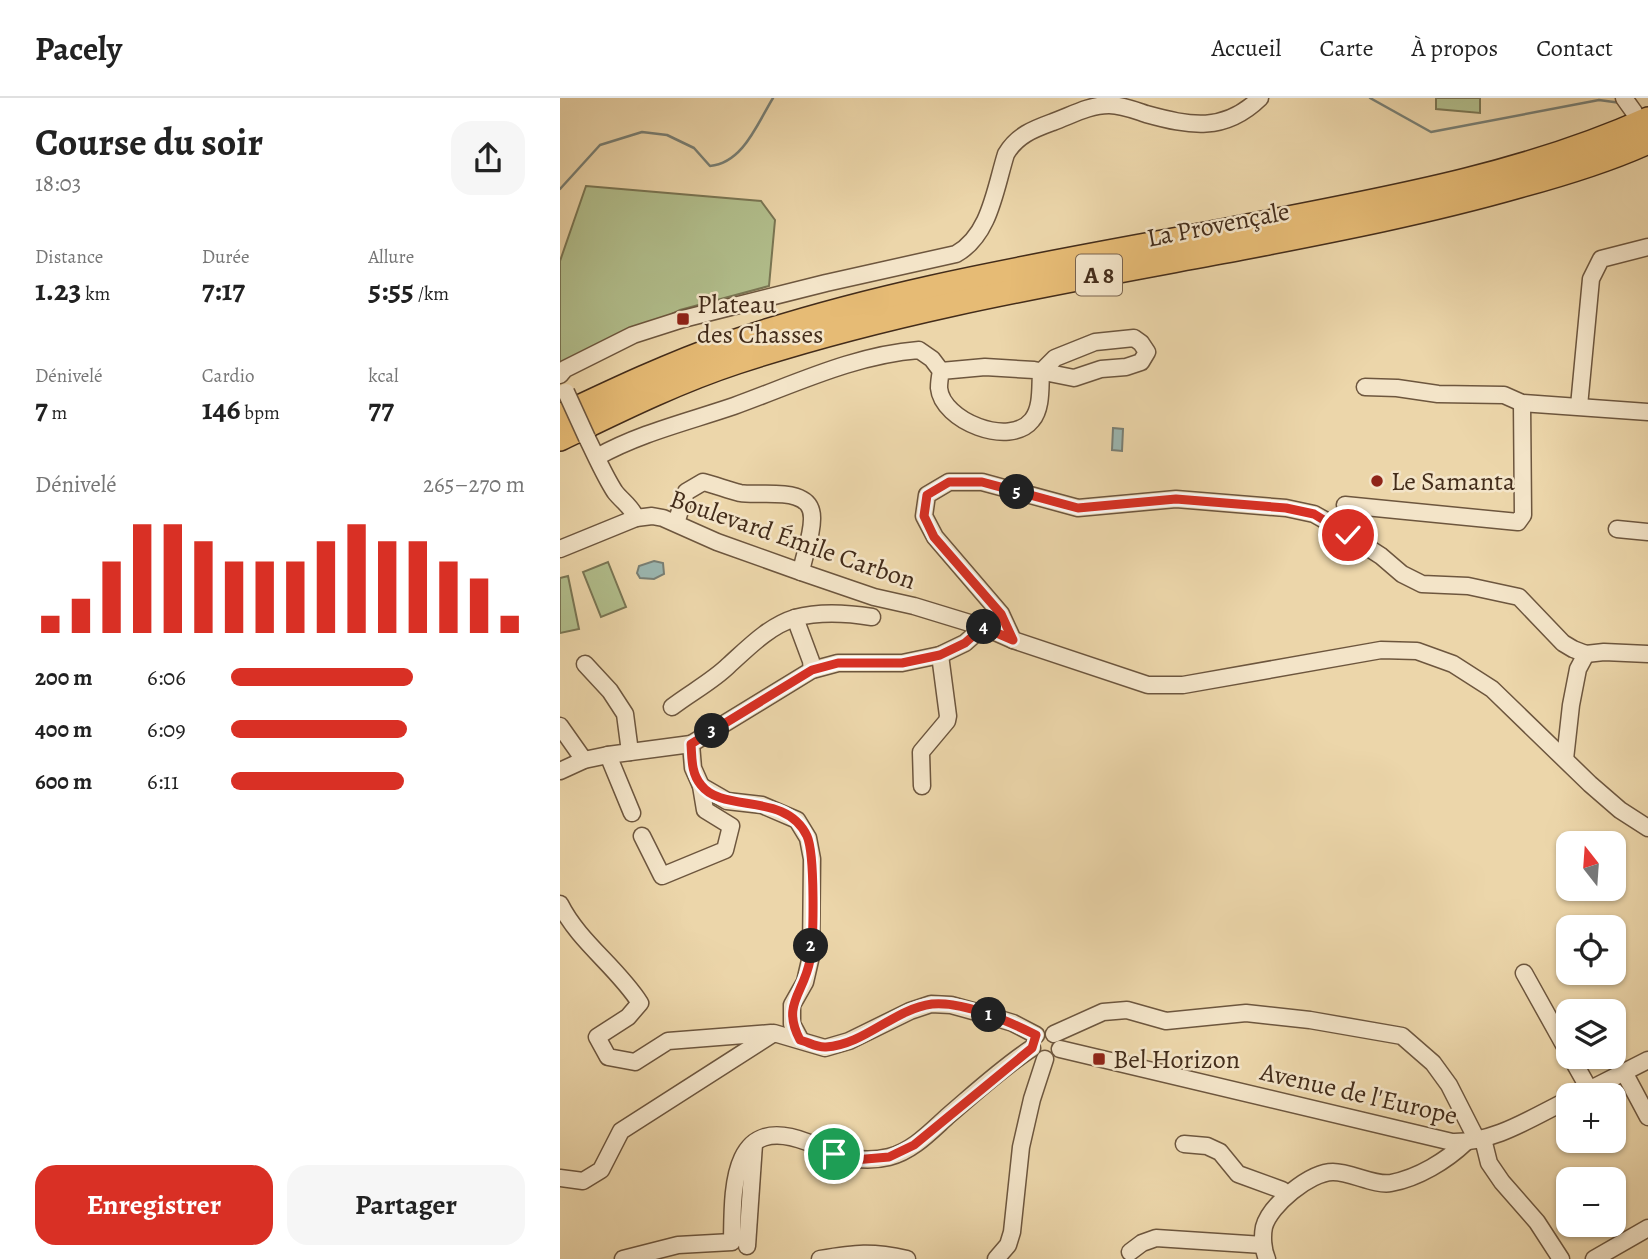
<!DOCTYPE html>
<html lang="fr">
<head>
<meta charset="utf-8">
<style>
  :root { --surface:#fff; --page:#f6f6f6; --text:#222; --muted:#767676; --line:#e0e0e0; --accent:#d93025 }
  body { margin:0; font-family:Alegreya,serif; background:var(--page); color:var(--text); height:100vh; display:flex; flex-direction:column; font-size:26px; white-space:nowrap }
  * { box-sizing:border-box; margin:0 }
  p { font-size:23px; color:var(--muted) }
  .icon { flex:none; width:38px; height:38px; fill:none; stroke:currentColor; stroke-width:2; stroke-linecap:round; stroke-linejoin:round }
  .map { position:relative; flex:1; overflow:hidden }
  .panel { display:flex; flex-direction:column; background:var(--surface); width:560px }
  .panel>* { flex:none }
  .needle { width:46px; rotate:343deg }
  .controls { position:absolute; left:996px; top:733px; display:grid; gap:14px }
  .controls a { display:grid; place-items:center; width:70px; height:70px; border-radius:14px; background:var(--surface); box-shadow:0 2px 5px #0004; font-size:35px }
  .pin { position:absolute; display:grid; place-items:center; width:60px; height:60px; color:#fff; margin:-30px; border:4px solid #fff; border-radius:50%; box-shadow:0 2px 7px #0007 }
  .km { position:absolute; width:35px; height:35px; margin:-18px; border-radius:50%; background:#222; color:#fff; font-size:19px; line-height:35px; text-align:center }
  .round { display:grid; place-items:center; flex:none; width:74px; height:74px; border-radius:21px; background:var(--page) }
  .headline { display:flex; align-items:center; justify-content:space-between; height:119px; padding:0 35px }
  h1 { font-size:38px; font-weight:700; line-height:52px }
  .figures { display:grid; grid-template-columns:repeat(3,1fr); gap:10px; height:119px; padding:7px 35px }
  .figures div { display:grid; align-content:center }
  .figures b { font-size:30px; font-weight:700 }
  .figures small { font-size:19px; font-weight:400 }
  .figures p { font-size:19px }
  .chart { height:196px; padding:14px 35px }
  .chart p { display:flex; justify-content:space-between }
  .chart svg { width:100%; height:126px; margin-top:7px; stroke:var(--accent); stroke-width:6 }
  .primary-button { display:flex; gap:14px; margin-top:auto; padding:14px 35px }
  .primary-button a { flex:1; height:80px; border-radius:21px; background:var(--accent); color:#fff; font-size:28px; font-weight:700; line-height:80px; text-align:center }
  .primary-button a+a { background:var(--page); color:var(--text) }
  ul { padding:0 35px; list-style:none; font-size:23px }
  li { display:grid; grid-template-columns:112px 84px 1fr; align-items:center; height:52px }
  li i { height:18px; border-radius:9px; background:var(--accent) }
  header { display:flex; align-items:center; gap:42px; box-sizing:border-box; height:98px; padding:0 35px; background:var(--surface); border-bottom:2px solid var(--line) }
  header strong { font-size:33px }
  nav { display:flex; gap:38px; margin-inline-start:auto; font-size:24px }
  main { display:flex; flex:1; min-height:0 }
  .map>svg:first-child { display:block }
</style>
</head>
<body>
<header>
<strong>Pacely</strong>
<nav><a>Accueil</a><a>Carte</a><a>À propos</a><a>Contact</a></nav>
</header>
<main>
<section class="panel">
<div class="headline"><div><h1>Course du soir</h1><p>18:03</p></div><a class="round"><svg class="icon" aria-label="share" viewBox="0 0 24 24"><path d="M12 15V3M7 8l5-5 5 5M5 13v7h14v-7"/></svg></a></div>
<div class="figures">
<div><p>Distance</p><b>1.23<small> km</small></b></div>
<div><p>Durée</p><b>7:17</b></div>
<div><p>Allure</p><b>5:55<small> /km</small></b></div>
</div>
<div class="figures">
<div><p>Dénivelé</p><b>7<small> m</small></b></div>
<div><p>Cardio</p><b>146<small> bpm</small></b></div>
<div><p>kcal</p><b>77</b></div>
</div>
<div class="chart"><p><span>Dénivelé</span>265–270 m</p>
<svg viewBox="0 0 160 44" preserveAspectRatio="none"><path d="M5 44V38M15 44V32M25 44V19M35 44V6M45 44V6M55 44V12M65 44V19M75 44V19M85 44V19M95 44V12M105 44V6M115 44V12M125 44V12M135 44V19M145 44V25M155 44V38"/></svg>
</div>
<ul>
<li><b>200 m</b>6:06<i style="width:62%"></i></li>
<li><b>400 m</b>6:09<i style="width:60%"></i></li>
<li><b>600 m</b>6:11<i style="width:59%"></i></li>
</ul>
<div class="primary-button"><a>Enregistrer</a><a>Partager</a></div>
</section>
<div class="map">
<svg width="1088" height="1161" viewBox="0 0 1088 1161">
  <rect width="100%" height="100%" fill="#ecd6aa"/>
  <filter id="stains"><feTurbulence type="fractalNoise" baseFrequency=".00286" numOctaves="4"/><feColorMatrix values="0 0 0 0 .2 0 0 0 0 .09 0 0 0 0 .02 0 0 0 .5 -.17"/></filter>
  <radialGradient id="worn" r=".72"><stop offset=".6" stop-color="#630" stop-opacity="0"/><stop offset="1" stop-color="#630" stop-opacity=".3"/></radialGradient>
  <g fill="#b2bf8d" stroke="#7a7654" stroke-width="2">
    <polygon points="876,0 920,0 920,15 876,11"/>
    <polygon points="26,88 201,103 215,122 209,188 120,212 0,270 0,163"/>
    <polygon points="48,464 66,509 41,519 23,474"/>
    <polygon points="8,478 19,531 0,535 0,480"/>
  </g>
  <g fill="#9bb7b1" stroke="#787f75" stroke-width="2">
    <polygon points="553,330 563,331 562,353 552,352"/>
    <polygon points="94,463 103,465 104,476 94,481 80,480 77,475 79,468"/>
  </g>
  <g fill="none" stroke-linecap="round" stroke-linejoin="round">
    <g stroke="#787f75" stroke-width="2.5">
      <polyline points="810,0 871,34 1039,2 1061,5"/>
      <path d="M0 91 40 47 82 34 107 37 134 50 150 68C183 65 197 26 213 0"/>
    </g>
    <g stroke="#6d563e" stroke-width="19">
      <g id="minor">
        <polyline points="1064,0 1074,14"/>
        <path d="M0 277 5 271 73 237 123 221 266 185 396 156C430 137 435 91 446 56 457 37 474 31 493 24 512 17 529 7 549 7 562 7 574 12 586 16 630 28 664 35 700 0"/>
        <polyline points="805,289 837,290 878,296 944,297 962,305 1088,314"/>
        <polyline points="1019,308 1031,181 1041,161 1088,149"/>
        <path d="M27 340C36 358 44 377 55 394 62 403 72 409 76 420"/>
        <path d="M37 359C80 335 127 324 174 308 235 286 294 257 359 252L372 261 381 273C380 278 379 285 379 290 382 323 450 350 472 322 482 310 480 289 481 274L495 260 535 244 574 240 581 245 587 254 581 264 566 269 541 271 514 280 474 272 425 269 381 273"/>
        <polyline points="785,407 958,424 963,417 962,305"/>
        <path d="M116 425 126 394 143 384C155 387 168 392 180 395 201 399 253 386 252 421 252 438 244 457 241 474"/>
        <polyline points="1057,431 1088,434"/>
        <polyline points="0,451 76,420 92,418 103,420 157,444 241,474 314,499 354,508 426,530 453,542 588,587 623,587 821,552 857,553 893,566 932,591 1030,686 1060,712 1088,730"/>
        <polyline points="453,542 441,516 375,439 364,418 367,397 389,384 422,384 518,410 616,401 726,410 754,416 770,425 821,458 842,476 862,486 908,488 959,499 1003,545 1013,551 1026,556 1044,554 1088,556"/>
        <polyline points="25,566 50,593 65,616 70,654"/>
        <path d="M252 572 251 563 235 520C260 513 287 515 312 519"/>
        <path d="M112 609C130 595 153 583 169 567 189 549 209 528 235 520"/>
        <polyline points="0,628 24,662"/>
        <polyline points="1005,661 1011,607 1018,571 1026,556"/>
        <polyline points="0,673 24,662 48,657"/>
        <polyline points="141,688 167,703 202,707 237,722 248,740 252,761 251,858 245,884 232,907 232,926 240,941"/>
        <polyline points="362,688 361,654 387,623 388,618 380,557"/>
        <polyline points="72,715 48,657 131,646"/>
        <polyline points="82,738 102,778 165,752 171,728 145,712 141,688 133,670 131,646 252,572 278,565 342,565 380,557 405,545 423,529"/>
        <path d="M0 806C19 844 57 869 80 905L68 919 37 939 48 959 75 964 108 943 211 935"/>
        <polyline points="964,875 1008,954"/>
        <polyline points="494,936 543,914 567,912 606,923 686,915 750,922 842,938 873,965 889,987 917,1042"/>
        <path d="M500 951 892 1044C934 1045 971 1020 1008 1002"/>
        <polyline points="1011,959 1029,991"/>
        <polyline points="1064,974 1088,1019"/>
        <polyline points="1017,998 1088,962"/>
        <polyline points="923,1041 929,1065 942,1084 977,1124 1001,1161"/>
        <polyline points="624,1046 647,1048 660,1054 678,1076 722,1092 727,1097"/>
        <polyline points="0,1080 23,1083 41,1072 61,1033 214,935 265,950 289,943 350,913 371,906 391,907 420,915 453,925 476,937"/>
        <polyline points="187,1148 194,1046"/>
        <polyline points="570,1154 582,1145 596,1140 703,1147"/>
        <path d="M63 1161 118 1147 172 1144C173 1094 169 1014 247 1044 276 1055 295 1067 329 1059 353 1053 371 1033 389 1017 416 994 443 969 472 950"/>
        <path d="M260 1161C296 1155 311 1153 347 1161"/>
        <polyline points="436,1161 448,1147 452,1134 461,1049 472,1001 485,961"/>
        <path d="M707 1161C703 1152 702 1139 704 1129 710 1107 750 1074 773 1074 791 1074 815 1088 831 1085 858 1080 886 1063 906 1044"/>
        <polyline points="1034,1161 1088,1130"/>
      </g>
    </g>
    <g stroke="#432c1a" stroke-width="26">
      <g id="highway">
        <path d="M0 318C55 292 110 266 167 246 332 189 506 163 677 130 815 103 959 79 1088 21"/>
        <path d="M0 341C58 313 116 284 177 264 341 210 512 182 682 150 775 132 868 114 959 88 1003 76 1047 63 1088 44"/>
      </g>
    </g>
    <use href="#minor" stroke="#f3e4c8" stroke-width="16"/>
    <use href="#highway" stroke="#e6bb75" stroke-width="23"/>
    <g stroke="#6d563e" stroke-width="19" stroke-linecap="butt">
      <polyline id="minor-bridge" points="6,294 27,340"/>
    </g>
    <use href="#minor-bridge" stroke="#f3e4c8" stroke-width="16"/>
  </g>
  <g fill="none" stroke-linecap="round" stroke-linejoin="round">
    <g stroke="#fff" stroke-width="14">
      <path id="route" d="M274 1056 294 1062 329 1059 354 1047 472 950 476 937C448 923 404 903 372 906 334 911 304 947 266 949 258 950 248 944 240 942 221 906 244 896 250 862 254 841 255 756 247 738 226 693 163 716 141 687 131 675 132 660 131 646L252 572 278 565H342L380 557 405 545 423 529 453 542 441 516 374 439 364 418 367 397 389 384H422L518 410 616 401 726 410 754 416 788 437"/>
    </g>
    <use href="#route" stroke="#d93025" stroke-width="9"/>
  </g>
  <g fill="#8f2418" stroke="#f3e4c8" stroke-width="2.5">
    <rect x="116" y="214" width="14" height="14" rx="3.5"/>
    <circle cx="817" cy="383" r="7"/>
    <rect x="532" y="954" width="14" height="14" rx="3.5"/>
  </g>
  <g text-anchor="middle" stroke-width="5" stroke-linejoin="round" paint-order="stroke">
    <rect fill="#f3e4c8" stroke="#78634e" stroke-width="2" x="516" y="156.5" width="46" height="41" rx="5"/>
    <g font-size="24" font-weight="bold" fill="#432c1a">
      <text x="539" y="185">A 8</text>
    </g>
    <g font-size="26" fill="#432c1a" stroke="#f3e4c8">
      <text transform="translate(658 126) rotate(-11)" y="9">La Provençale</text>
      <text transform="translate(233 441) rotate(19)" y="9">Boulevard Émile Carbon</text>
      <text transform="translate(799 995) rotate(13)" y="9">Avenue de l'Europe</text>
    </g>
    <g font-size="26" fill="#432c1a" stroke="#f3e4c8" text-anchor="start">
      <text x="137" y="215">Plateau<tspan x="137" dy="30">des Chasses</tspan></text>
      <text x="831" y="392">Le Samanta</text>
      <text x="553" y="970">Bel Horizon</text>
    </g>
  </g>
  <rect width="100%" height="100%" filter="url(#stains)"/>
  <rect width="100%" height="100%" fill="url(#worn)"/>
</svg>
<div class="controls">
<a><svg class="needle" viewBox="-14 -14 28 28"><path d="M0-13l5 13h-10z" fill="#e53935"/><path d="M0 13l5-13h-10z" fill="#767676"/></svg></a>
<a><svg class="icon" aria-label="locate" viewBox="0 0 24 24"><circle cx="12" cy="12" r="6"/><path d="M12 2v4M12 18v4M2 12h4M18 12h4"/></svg></a>
<a><svg class="icon" aria-label="layers" viewBox="0 0 24 24"><path d="M12 4l9 5-9 5-9-5zM3 14l9 5 9-5"/></svg></a>
<a>+</a>
<a>−</a>
</div>
<div class="pin" style="left:274px;top:1056px;background:#1e9e55"><svg class="icon" aria-label="arrive" viewBox="0 0 24 24"><path d="M6 21V4h12l-3 4 3 4H6"/></svg></div>
<div class="pin" style="left:788px;top:437px;background:#d93025"><svg class="icon" aria-label="check" viewBox="0 0 24 24"><path d="M5 12l5 5 9-10"/></svg></div>
<b class="km" style="left:429px;top:917px">1</b>
<b class="km" style="left:251px;top:848px">2</b>
<b class="km" style="left:152px;top:633px">3</b>
<b class="km" style="left:424px;top:529px">4</b>
<b class="km" style="left:457px;top:394px">5</b>
</div>
</main>
</body>
</html>
